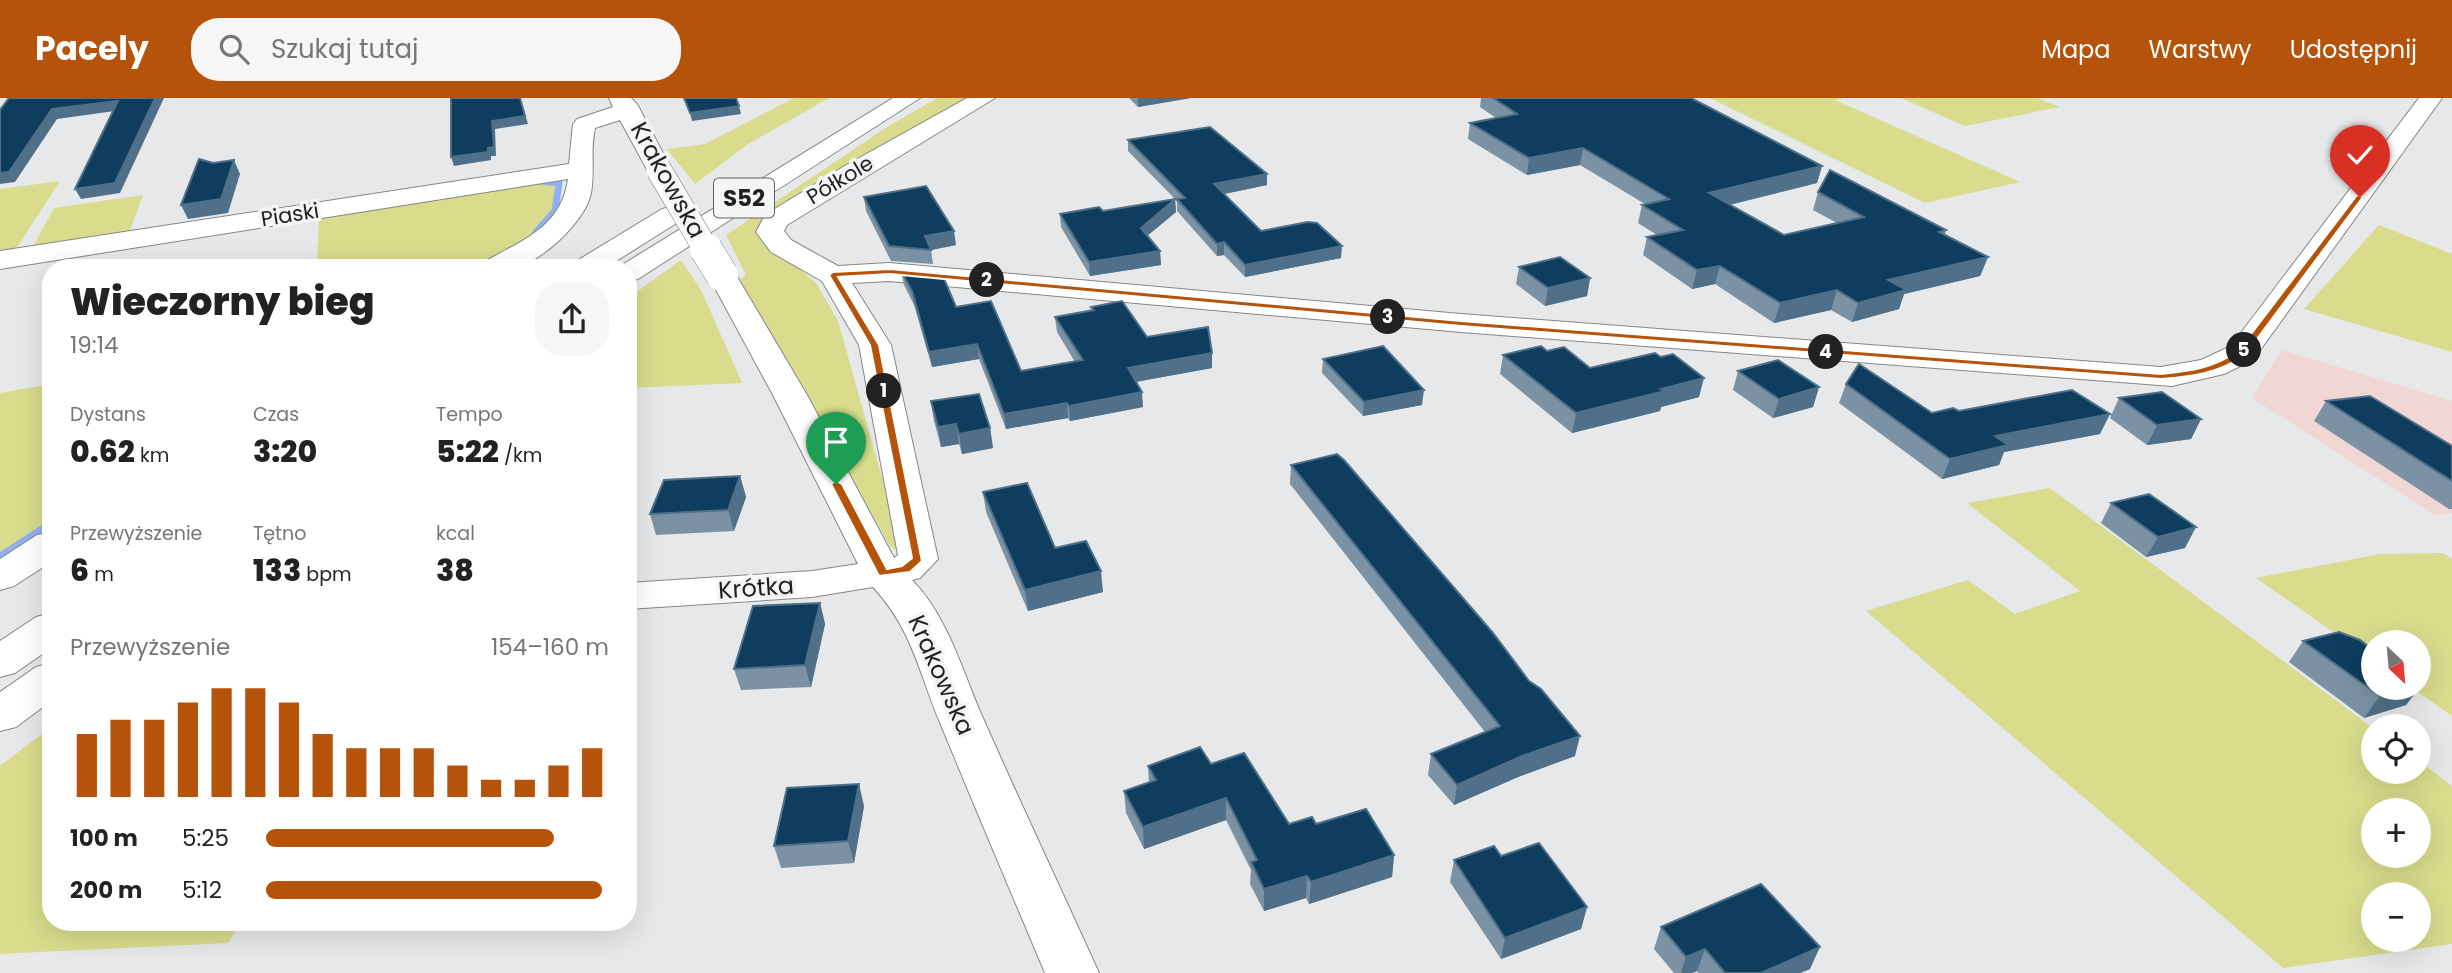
<!DOCTYPE html>
<html lang="pl">
<head>
<meta charset="utf-8">
<style>
  :root { --surface:#fff; --page:#f6f6f6; --text:#222; --muted:#767676; --accent:#b45309 }
  body { margin:0; font-family:Poppins,sans-serif; background:var(--page); color:var(--text); height:100vh; display:flex; flex-direction:column; font-size:26px; white-space:nowrap }
  * { box-sizing:border-box; margin:0 }
  p { font-size:23px; color:var(--muted) }
  .icon { flex:none; width:38px; height:38px; fill:none; stroke:currentColor; stroke-width:2; stroke-linecap:round; stroke-linejoin:round }
  .map { position:relative; flex:1; overflow:hidden }
  .details { position:absolute; left:42px; top:161px; width:595px; height:672px; display:flex; flex-direction:column; background:var(--surface); border-radius:28px; box-shadow:0 7px 28px #0002 }
  .details>* { flex:none }
  .needle { width:46px; rotate:154deg }
  .tools { position:absolute; left:2361px; top:532px; display:grid; gap:14px }
  .tools a { display:grid; place-items:center; width:70px; height:70px; border-radius:50%; background:var(--surface); box-shadow:0 7px 28px #0002; font-size:35px }
  .pin { position:absolute; display:grid; place-items:center; width:60px; height:60px; color:#fff; margin:-72px -30px; border-radius:50% 50% 50% 0; rotate:-45deg; box-shadow:0 0 7px #0007 }
  .pin .icon { rotate:45deg }
  .km { position:absolute; width:35px; height:35px; margin:-18px; border-radius:50%; background:#222; color:#fff; font-size:19px; line-height:35px; text-align:center }
  .round { display:grid; place-items:center; flex:none; width:74px; height:74px; border-radius:28px; background:var(--page) }
  .summary { display:flex; align-items:center; justify-content:space-between; height:119px; padding:0 28px }
  h1 { font-size:38px; font-weight:800; line-height:52px }
  .figures { display:grid; grid-template-columns:repeat(3,1fr); gap:10px; height:119px; padding:7px 28px }
  .figures div { display:grid; align-content:center }
  .figures b { font-size:30px; font-weight:800 }
  .figures small { font-size:19px; font-weight:400 }
  .figures p { font-size:19px }
  .chart { height:196px; padding:14px 28px }
  .chart p { display:flex; justify-content:space-between }
  .chart svg { width:100%; height:126px; margin-top:7px; stroke:var(--accent); stroke-width:6 }
  ul { padding:0 28px; list-style:none; font-size:23px }
  li { display:grid; grid-template-columns:112px 84px 1fr; align-items:center; height:52px }
  li i { height:18px; border-radius:9px; background:var(--accent) }
  header { display:flex; align-items:center; gap:42px; box-sizing:border-box; height:98px; padding:0 35px; background:var(--accent); color:#fff }
  header strong { font-size:33px }
  nav { display:flex; gap:38px; margin-inline-start:auto; font-size:24px }
  .search { width:490px; height:63px; background:var(--page); display:flex; align-items:center; gap:18px; box-sizing:border-box; padding:0 24px; border-radius:28px; color:var(--muted); font-size:26px }
  .map>svg:first-child { display:block }
</style>
</head>
<body>
<header>
<strong>Pacely</strong>
<div class="search"><svg class="icon" aria-label="search" viewBox="0 0 24 24"><circle cx="10" cy="10" r="6"/><path d="M15 15l6 6"/></svg>Szukaj tutaj</div>
<nav><a>Mapa</a><a>Warstwy</a><a>Udostępnij</a></nav>
</header>
<div class="map">
<svg width="2452" height="875" viewBox="0 0 2452 875">
  <rect width="100%" height="100%" fill="#e6e8ea"/>
  <polygon fill="#f1d7d3" points="2282,252 2452,303 2452,415 2436,418 2252,300"/>
  <g fill="#d8dc8c" fill-rule="evenodd">
    <polygon points="794,0 829,0 748,46 695,86 667,51 705,46"/>
    <polygon points="937,0 972,0 764,124 795,167 816,185 838,223 904,458 890,448 738,183 746,177 726,137 884,31"/>
    <polygon points="1710,0 1845,0 1835,2 2020,84 1925,105"/>
    <polygon points="1901,0 2037,0 2060,9 1965,28"/>
    <polygon points="60,83 12,157 0,159 0,91"/>
    <polygon points="545,84 553,85 559,108 544,132 486,170 317,170 319,117"/>
    <polygon points="143,97 128,138 30,154 54,110"/>
    <polygon points="2379,127 2452,156 2452,254 2304,211"/>
    <polygon points="681,162 701,192 742,285 628,290 628,200"/>
    <polygon points="51,286 51,435 0,468 0,295"/>
    <path d="M2050 390 2373 630V674H2418L2419 663 2452 688V846L2283 870 1866 513 1968 482 2015 516 2080 493 1967 405ZM2373 712H2418V758H2373ZM2373 796H2418V842H2373Z"/>
    <polygon points="2443,455 2452,461 2452,618 2412,590 2418,590 2418,544 2373,544 2373,562 2256,480 2380,456"/>
    <polygon points="51,629 51,824 241,824 228,845 0,856 0,668"/>
  </g>
  <g fill="none" stroke-linecap="round" stroke-linejoin="round">
    <polyline stroke="#90b0f1" stroke-width="7" points="536,134 555,113 559,85 541,83"/>
    <polyline stroke="#90b0f1" stroke-width="10" points="0,460 51,427"/>
    <g stroke="#848688" stroke-width="2">
      <g id="minor">
        <path d="M609 0H631L637 6 672 72 668 77H650L620 22 595 30C590 51 595 74 591 95 586 123 540 166 512 170 502 171 490 170 480 170L484 164C522 142 561 130 568 81L0 171V153L569 66 573 26 577 21 613 9Z"/>
        <path d="M967 0H995L787 127 784 133 791 142 838 168 889 165 1461 216 2161 269 2201 262 2231 248 2419 0H2442L2253 262 2224 276 2172 288 1461 234 889 183 852 185 891 247 938 461 920 480 912 482C948 519 962 572 982 618 1020 704 1060 789 1099 875H1045C1010 792 975 710 941 627 919 576 913 532 873 489L812 499 628 511V485L812 473 858 466 773 297 708 177 712 171 722 168 732 171 736 177 807 297 894 460 898 457 859 247 822 183 771 154 756 134 765 117 843 69Z"/>
        <polygon points="51,434 51,464 14,488 0,492 0,461 37,437"/>
      </g>
    </g>
    <g stroke="#848688" stroke-width="2">
      <g id="highway">
        <polygon points="893,0 920,0 638,181 628,184 628,170 617,170"/>
        <polygon points="671,109 680,111 684,117 680,123 605,170 571,170 575,164 662,111"/>
        <polygon points="51,515 51,550 15,575 0,579 0,543 36,519"/>
        <polygon points="51,565 51,603 16,629 0,633 0,594 36,569"/>
      </g>
    </g>
    <use href="#minor" fill="#fff" fill-rule="evenodd"/>
    <use href="#highway" fill="#fff" fill-rule="evenodd"/>
    <g stroke="#848688" stroke-width="26" stroke-linecap="butt">
      <polyline id="minor-bridge-far1" points="659,72 707,153"/>
    </g>
    <g stroke="#848688" stroke-width="33" stroke-linecap="butt">
      <polyline id="minor-bridge" points="706,151 722,177"/>
    </g>
    <use href="#minor-bridge-far1" stroke="#fff" stroke-width="25"/>
    <use href="#minor-bridge" stroke="#fff" stroke-width="32"/>
  </g>
  <g fill="#7a92a4">
    <polygon points="1129,0 1191,0 1138,9"/>
    <polygon points="1481,0 1691,0 1822,68 1817,85 1730,107 1784,137 1837,125 1813,112 1818,94 1946,132 1945,137 1988,159 1980,178 1904,196 1899,211 1852,224 1831,212 1774,225 1715,186 1692,191 1643,157 1647,139 1657,137 1638,125 1642,107 1645,106 1580,67 1527,77 1468,41 1470,25 1496,20 1480,9"/>
    <polygon points="1128,42 1267,76 1267,87 1224,96 1261,133 1341,160 1245,179 1224,157 1217,158 1177,113 1177,104 1175,102 1176,114 1147,138 1160,153 1161,167 1090,178 1061,129 1060,116 1103,113 1175,101 1128,53"/>
    <polygon points="864,99 956,147 931,152 933,166 891,163 866,113"/>
    <polygon points="1519,169 1590,180 1587,198 1545,208 1516,186"/>
    <polygon points="901,173 956,209 1021,273 1075,264 1057,234 1055,219 1092,212 1091,209 1147,239 1212,270 1136,284 1143,309 1070,323 1068,320 1006,331 979,261 932,269 914,207 904,187"/>
    <polygon points="1547,253 1590,270 1699,299 1661,309 1660,313 1572,335 1500,276 1503,257"/>
    <polygon points="1323,261 1422,307 1363,318 1322,275"/>
    <polygon points="1738,273 1819,289 1813,309 1773,320 1733,292"/>
    <polygon points="1846,286 1932,315 1959,313 2100,336 2004,354 1999,367 1942,381 1839,305"/>
    <polygon points="2119,300 2201,321 2191,341 2147,347 2110,320"/>
    <polygon points="931,303 990,330 993,350 962,356 959,346 941,349 934,323"/>
    <polygon points="2326,303 2452,348 2452,411 2449,411 2314,323"/>
    <polygon points="1291,367 1575,658 1518,679 1454,707 1428,677 1431,656 1485,634 1290,386"/>
    <polygon points="740,378 746,399 734,433 656,437 650,416"/>
    <polygon points="983,394 1055,450 1103,494 1028,513 986,414"/>
    <polygon points="2111,405 2185,450 2146,459 2101,425"/>
    <polygon points="820,505 825,526 811,589 741,592 734,571"/>
    <polygon points="2303,543 2422,586 2406,607 2364,620 2289,564"/>
    <polygon points="1211,666 1289,726 1316,726 1394,757 1392,779 1309,806 1306,800 1264,813 1250,786 1251,772 1226,722 1144,751 1126,715 1124,693 1149,685 1148,668"/>
    <polygon points="864,708 854,765 781,770 774,748"/>
    <polygon points="1501,758 1587,809 1581,831 1501,861 1450,784 1454,762"/>
    <polygon points="1661,829 1810,871 1800,875 1698,875 1697,873 1692,875 1674,875 1654,851"/>
  </g>
  <g fill="#4f7088">
    <polygon points="155,0 164,0 120,95 81,101 75,91"/>
    <polygon points="520,0 528,26 495,31 496,58 491,58 491,62 454,68 451,59 488,50 492,23"/>
    <polygon points="1138,0 1191,0 1138,9"/>
    <polygon points="118,3 122,12 57,21 15,84 0,86 0,75 52,11"/>
    <polygon points="739,8 741,16 692,23 690,15"/>
    <polygon points="1583,50 1580,67 1527,77 1529,60"/>
    <polygon points="234,62 240,76 228,115 188,121 181,107"/>
    <polygon points="1822,68 1817,85 1704,113 1709,95"/>
    <polygon points="1267,76 1267,87 1214,98 1214,86"/>
    <polygon points="1175,101 1176,114 1141,143 1141,130"/>
    <polygon points="954,133 956,147 931,152 925,138"/>
    <polygon points="1224,144 1224,157 1217,158 1217,146"/>
    <polygon points="1342,148 1341,160 1245,179 1245,167"/>
    <polygon points="1160,153 1161,167 1090,178 1089,164"/>
    <polygon points="1988,159 1980,178 1904,196 1899,211 1852,224 1858,205 1888,182"/>
    <polygon points="1720,168 1715,186 1692,191 1697,172"/>
    <polygon points="1590,180 1587,198 1545,208 1548,190"/>
    <polygon points="1837,192 1831,212 1774,225 1780,205"/>
    <polygon points="977,246 979,261 932,269 929,254"/>
    <polygon points="1212,255 1212,270 1129,285 1128,270"/>
    <polygon points="1704,280 1699,299 1661,309 1660,313 1572,335 1576,315 1661,291"/>
    <polygon points="1819,289 1813,309 1773,320 1779,301"/>
    <polygon points="1424,292 1422,307 1363,318 1364,304"/>
    <polygon points="1142,294 1143,309 1070,323 1069,308"/>
    <polygon points="1067,305 1068,320 1006,331 1004,316"/>
    <polygon points="2110,316 2100,336 2004,354 1999,367 1942,381 1950,361 1995,338"/>
    <polygon points="2201,321 2191,341 2147,347 2157,327"/>
    <polygon points="956,326 959,346 941,349 938,329"/>
    <polygon points="990,330 993,350 962,356 959,336"/>
    <polygon points="740,378 746,399 734,433 728,412"/>
    <polygon points="2196,429 2185,450 2146,459 2158,439"/>
    <polygon points="1101,473 1103,494 1028,513 1025,492"/>
    <polygon points="820,505 825,526 811,589 805,567"/>
    <polygon points="2422,586 2406,607 2364,620 2380,598 2409,590 2418,590 2418,587"/>
    <polygon points="1580,638 1575,658 1518,679 1454,707 1457,687 1522,658"/>
    <polygon points="859,686 864,708 854,765 848,743"/>
    <polygon points="1226,700 1226,722 1144,751 1143,729"/>
    <polygon points="1394,757 1392,779 1309,806 1311,784"/>
    <polygon points="1307,778 1306,800 1264,813 1264,791"/>
    <polygon points="1587,809 1581,831 1501,861 1505,840"/>
    <polygon points="1820,849 1810,871 1800,875 1761,875"/>
    <polygon points="1705,851 1697,873 1692,875 1681,875 1686,859"/>
  </g>
  <g fill="#0e3d5e" stroke="#4f7088" stroke-width="2">
    <polygon points="9,0 155,0 115,85 75,91 118,3 52,11 9,74 0,75 0,12"/>
    <polygon points="451,0 520,0 525,18 492,23 494,49 488,50 488,54 451,59"/>
    <polygon points="684,0 736,0 739,8 690,15"/>
    <polygon points="1493,0 1691,0 1822,68 1709,95 1784,137 1864,119 1818,94 1830,72 1946,132 1939,134 1988,159 1888,182 1906,192 1858,205 1837,192 1780,205 1720,168 1697,172 1647,139 1683,132 1642,107 1669,101 1583,50 1529,60 1470,25 1517,16"/>
    <polygon points="1210,29 1267,76 1214,86 1261,133 1308,124 1317,125 1342,148 1245,167 1224,144 1217,146 1177,101 1185,100 1128,42"/>
    <polygon points="199,61 213,65 234,62 221,101 181,107"/>
    <polygon points="926,88 954,133 925,138 931,152 889,148 864,99"/>
    <polygon points="1175,101 1141,130 1160,153 1089,164 1060,116 1099,109 1103,113"/>
    <polygon points="1560,159 1590,180 1548,190 1519,169"/>
    <polygon points="901,173 942,176 956,209 991,203 1021,273 1083,262 1055,219 1094,212 1091,209 1122,203 1147,239 1208,229 1212,255 1128,270 1142,294 1069,308 1067,305 1004,316 977,246 929,254 912,193"/>
    <polygon points="1383,248 1424,292 1364,304 1323,261"/>
    <polygon points="1541,248 1547,253 1564,249 1590,270 1655,255 1661,259 1673,256 1704,280 1661,291 1665,293 1576,315 1503,257"/>
    <polygon points="1778,262 1819,289 1779,301 1738,273"/>
    <polygon points="1859,266 1932,315 1953,310 1959,313 2072,292 2110,316 1995,338 2008,347 1950,361 1846,286"/>
    <polygon points="2162,294 2201,321 2157,327 2119,300"/>
    <polygon points="979,296 990,330 959,336 956,326 938,329 931,303"/>
    <polygon points="2370,298 2452,348 2452,383 2326,303"/>
    <polygon points="1337,356 1344,362 1493,535 1529,583 1541,591 1580,638 1522,658 1457,687 1431,656 1500,628 1291,367"/>
    <polygon points="740,378 728,412 650,416 664,382"/>
    <polygon points="1027,385 1055,450 1086,443 1101,473 1025,492 983,394"/>
    <polygon points="2149,396 2196,429 2158,439 2111,405"/>
    <polygon points="820,505 805,567 734,571 753,508"/>
    <polygon points="2339,534 2360,542 2373,552 2373,590 2409,590 2380,598 2303,543"/>
    <polygon points="1200,649 1211,666 1244,655 1289,726 1312,719 1316,726 1366,711 1394,757 1311,784 1307,778 1264,791 1251,764 1257,762 1226,700 1143,729 1124,693 1156,682 1148,668"/>
    <polygon points="859,686 848,743 774,748 787,690"/>
    <polygon points="1539,745 1587,809 1505,840 1454,762 1494,748 1501,758"/>
    <polygon points="1761,786 1820,849 1761,875 1725,875 1705,851 1686,859 1661,829"/>
  </g>
  <path fill="#b45309" stroke="#fff" stroke-width="2" d="M2357 97 2363 99 2245 257C2219 275 2192 279 2161 281L1461 228 890 176 838 179 879 247 922 463 910 474 879 478 831 386 836 383 842 386 887 471 902 468 912 460 870 247 829 177 833 174 890 171 1461 223 2161 276C2190 273 2214 270 2238 253Z"/>
  <g text-anchor="middle" stroke-width="7" stroke-linejoin="round" paint-order="stroke">
    <g font-size="21" fill="#1f1f20" stroke="#f3f5f7">
      <text transform="translate(840 82) rotate(-31)" y="7">Półkole</text>
      <text transform="translate(290 117) rotate(-9)" y="7">Piaski</text>
    </g>
    <rect fill="#f3f5f7" stroke="#5f5f60" stroke-width="2" x="714" y="80.5" width="60" height="39" rx="5"/>
    <g font-size="23" font-weight="bold" fill="#1f1f20">
      <text x="744" y="108">S52</text>
    </g>
    <g font-size="24" fill="#1f1f20" stroke="#f3f5f7">
      <text transform="translate(668 82) rotate(61)" y="8">Krakowska</text>
      <text transform="translate(756 490) rotate(-4)" y="8">Krótka</text>
      <text transform="translate(941 577) rotate(66)" y="8">Krakowska</text>
    </g>
  </g>
</svg>
<div class="tools">
<a><svg class="needle" viewBox="-14 -14 28 28"><path d="M0-13l5 13h-10z" fill="#e53935"/><path d="M0 13l5-13h-10z" fill="#767676"/></svg></a>
<a><svg class="icon" aria-label="locate" viewBox="0 0 24 24"><circle cx="12" cy="12" r="6"/><path d="M12 2v4M12 18v4M2 12h4M18 12h4"/></svg></a>
<a>+</a>
<a>−</a>
</div>
<div class="pin" style="left:836px;top:386px;background:#1e9e55"><svg class="icon" aria-label="arrive" viewBox="0 0 24 24"><path d="M6 21V4h12l-3 4 3 4H6"/></svg></div>
<div class="pin" style="left:2360px;top:99px;background:#d93025"><svg class="icon" aria-label="check" viewBox="0 0 24 24"><path d="M5 12l5 5 9-10"/></svg></div>
<b class="km" style="left:884px;top:293px">1</b>
<b class="km" style="left:987px;top:182px">2</b>
<b class="km" style="left:1388px;top:219px">3</b>
<b class="km" style="left:1826px;top:254px">4</b>
<b class="km" style="left:2244px;top:252px">5</b>
<section class="details">
<div class="summary"><div><h1>Wieczorny bieg</h1><p>19:14</p></div><a class="round"><svg class="icon" aria-label="share" viewBox="0 0 24 24"><path d="M12 15V3M7 8l5-5 5 5M5 13v7h14v-7"/></svg></a></div>
<div class="figures">
<div><p>Dystans</p><b>0.62<small> km</small></b></div>
<div><p>Czas</p><b>3:20</b></div>
<div><p>Tempo</p><b>5:22<small> /km</small></b></div>
</div>
<div class="figures">
<div><p>Przewyższenie</p><b>6<small> m</small></b></div>
<div><p>Tętno</p><b>133<small> bpm</small></b></div>
<div><p>kcal</p><b>38</b></div>
</div>
<div class="chart"><p><span>Przewyższenie</span>154–160 m</p>
<svg viewBox="0 0 160 44" preserveAspectRatio="none"><path d="M5 44V22M15 44V17M25 44V17M35 44V11M45 44V6M55 44V6M65 44V11M75 44V22M85 44V27M95 44V27M105 44V27M115 44V33M125 44V38M135 44V38M145 44V33M155 44V27"/></svg>
</div>
<ul>
<li><b>100 m</b>5:25<i style="width:84%"></i></li>
<li><b>200 m</b>5:12<i style="width:98%"></i></li>
</ul>
</section>
</div>
</body>
</html>
